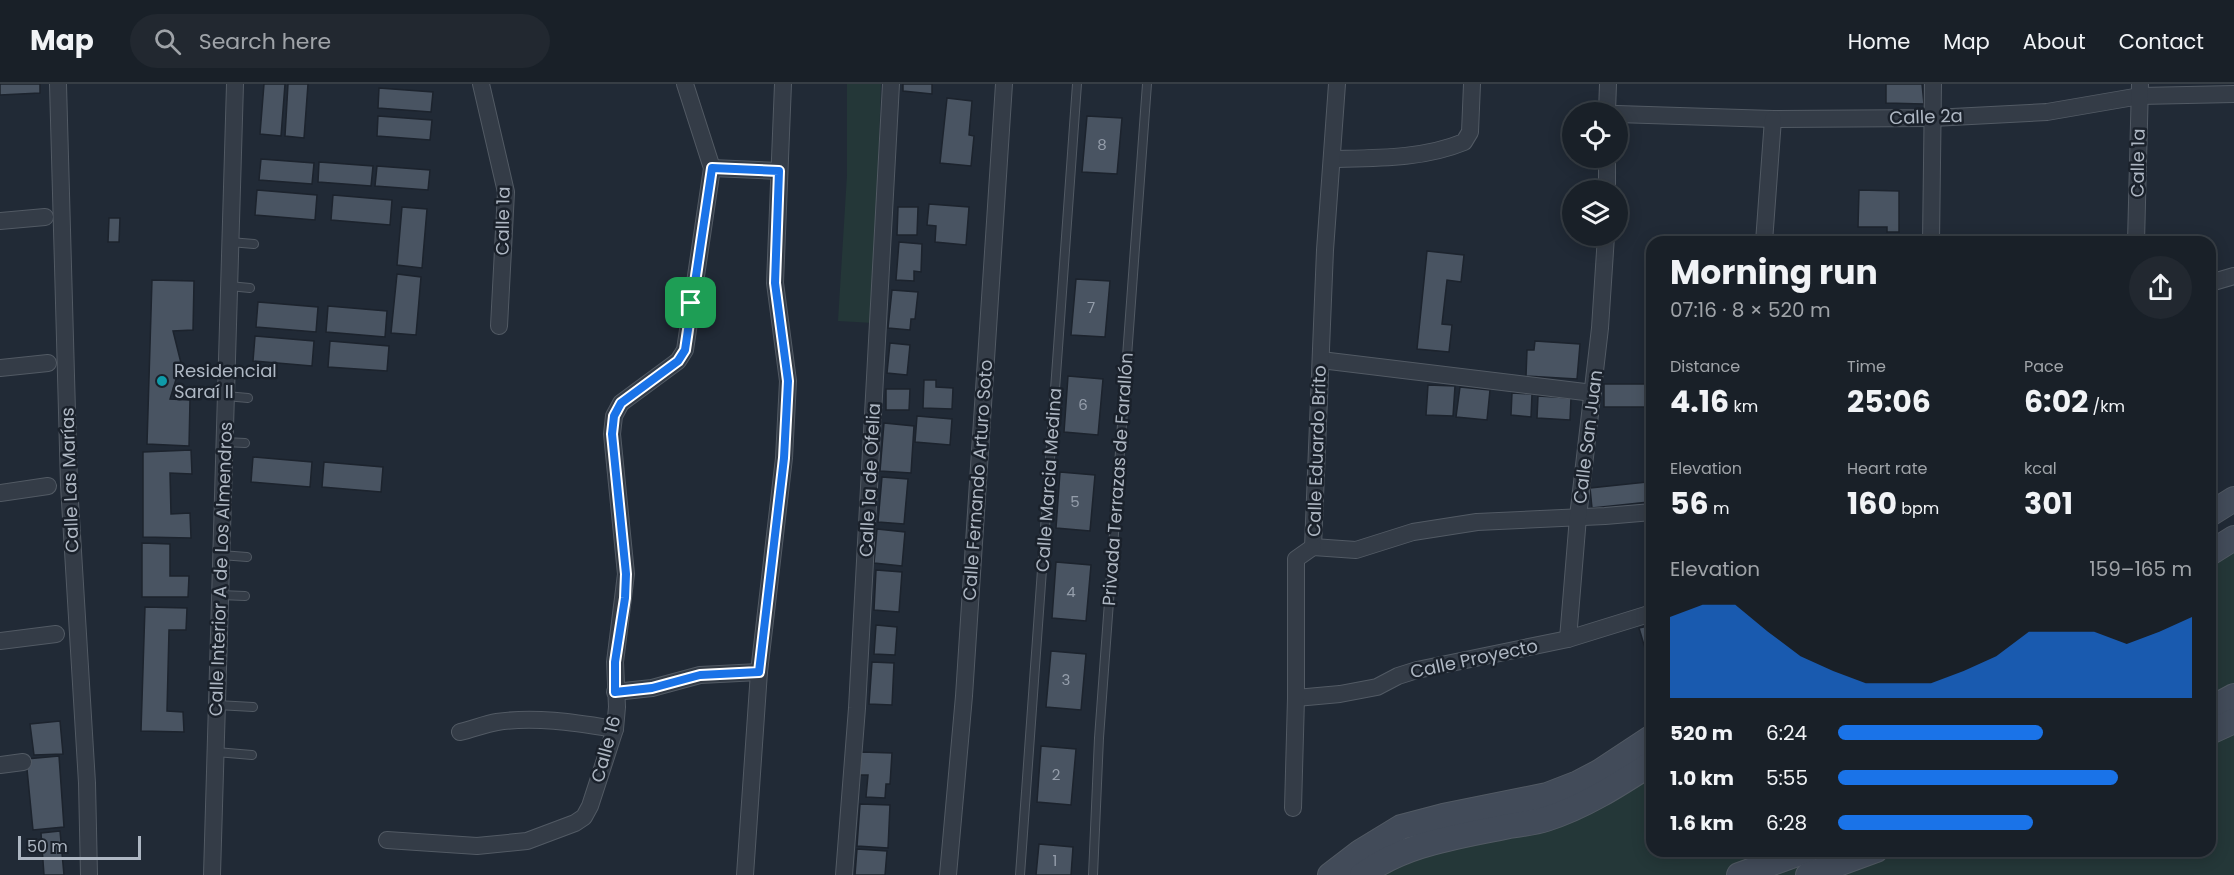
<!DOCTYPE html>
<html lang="en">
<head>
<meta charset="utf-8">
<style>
  :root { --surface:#192028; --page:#222830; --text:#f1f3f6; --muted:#9fa3a8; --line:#373e45; --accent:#1a73e8 }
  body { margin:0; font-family:Poppins,sans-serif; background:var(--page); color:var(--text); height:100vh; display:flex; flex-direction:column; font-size:22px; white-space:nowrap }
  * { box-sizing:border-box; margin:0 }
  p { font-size:20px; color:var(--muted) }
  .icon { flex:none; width:33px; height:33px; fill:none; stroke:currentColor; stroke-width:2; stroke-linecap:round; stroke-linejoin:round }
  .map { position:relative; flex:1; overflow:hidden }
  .sheet { position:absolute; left:1646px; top:152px; width:570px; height:621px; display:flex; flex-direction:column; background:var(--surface); border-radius:18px; box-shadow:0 3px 15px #0003,0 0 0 2px var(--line) }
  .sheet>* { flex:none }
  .buttons { position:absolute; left:1562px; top:18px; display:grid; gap:12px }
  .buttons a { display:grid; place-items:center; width:66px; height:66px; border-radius:50%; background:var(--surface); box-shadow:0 3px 15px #0003,0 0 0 2px var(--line); font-size:30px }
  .scale { position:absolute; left:18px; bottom:15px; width:123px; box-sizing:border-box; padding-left:6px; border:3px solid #aeb7c3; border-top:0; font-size:16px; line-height:21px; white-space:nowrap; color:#aeb7c3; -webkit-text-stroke:4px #1a212b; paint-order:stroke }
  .pin { position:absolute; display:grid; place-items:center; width:51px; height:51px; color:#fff; margin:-26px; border-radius:12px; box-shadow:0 3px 9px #0006 }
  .round { display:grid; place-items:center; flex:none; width:63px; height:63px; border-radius:32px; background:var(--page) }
  .head { display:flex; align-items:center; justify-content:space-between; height:102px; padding:0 24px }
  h1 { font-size:33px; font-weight:700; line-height:45px }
  .figures { display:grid; grid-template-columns:repeat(3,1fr); gap:9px; height:102px; padding:6px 24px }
  .figures div { display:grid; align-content:center }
  .figures b { font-size:30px; font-weight:700 }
  .figures small { font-size:16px; font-weight:400 }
  .figures p { font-size:16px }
  .chart { height:168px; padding:12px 24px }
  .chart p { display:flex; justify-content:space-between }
  .chart svg { width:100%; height:108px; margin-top:6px; fill:var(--accent); opacity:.7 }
  ul { padding:0 24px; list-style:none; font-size:20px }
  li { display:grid; grid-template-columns:96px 72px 1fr; align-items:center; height:45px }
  li i { height:15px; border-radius:8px; background:var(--accent) }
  header { display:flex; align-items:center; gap:36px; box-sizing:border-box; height:84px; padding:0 30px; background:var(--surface); border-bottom:2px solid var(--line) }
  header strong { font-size:28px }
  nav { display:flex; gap:33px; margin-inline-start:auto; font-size:21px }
  .search { width:420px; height:54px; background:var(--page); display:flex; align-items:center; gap:15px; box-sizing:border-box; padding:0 21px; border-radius:33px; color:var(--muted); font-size:22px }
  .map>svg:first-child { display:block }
</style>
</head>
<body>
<header>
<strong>Map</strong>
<div class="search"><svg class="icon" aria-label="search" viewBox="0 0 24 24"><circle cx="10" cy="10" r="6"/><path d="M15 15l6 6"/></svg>Search here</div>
<nav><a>Home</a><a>Map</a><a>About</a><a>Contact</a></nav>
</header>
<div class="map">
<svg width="2234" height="791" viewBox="0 0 2234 791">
  <rect width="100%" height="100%" fill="#212a36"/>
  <g fill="#243738">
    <polygon points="847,0 881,0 873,239 838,237 847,91"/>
    <polygon points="2234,467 2234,791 1376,791 1651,689 1652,766 2210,766 2210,481"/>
  </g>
  <g fill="#495462" stroke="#1c232d" stroke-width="1.5">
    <polygon points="0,0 40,0 40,9 0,11"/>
    <polygon points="264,0 285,0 281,52 260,50"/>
    <polygon points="288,0 308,0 304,54 285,52"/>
    <polygon points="903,0 932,0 932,10 903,7"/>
    <polygon points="1886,0 1922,0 1924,20 1886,19"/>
    <polygon points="379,4 433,8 431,28 378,24"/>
    <polygon points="947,14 972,17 969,51 974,52 971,82 940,79"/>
    <polygon points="378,32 432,36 430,56 377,52"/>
    <polygon points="1087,32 1122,34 1117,90 1082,88"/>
    <polygon points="261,75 314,79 312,100 259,96"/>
    <polygon points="319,78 373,82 371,102 318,98"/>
    <polygon points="377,82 430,86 428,106 375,102"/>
    <polygon points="257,106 317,111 315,136 255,131"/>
    <polygon points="1859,106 1899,107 1899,148 1887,148 1887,143 1858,143"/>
    <polygon points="333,111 392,116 390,141 331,136"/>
    <polygon points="929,120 969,123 966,161 935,158 936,142 927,141"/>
    <polygon points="402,123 427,125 422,184 397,181"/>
    <polygon points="898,123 918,123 917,151 897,151"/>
    <polygon points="109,134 120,134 119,158 108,158"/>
    <polygon points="899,158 922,160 921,188 914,187 914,197 896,196"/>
    <polygon points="1427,167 1464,171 1461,198 1447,196 1442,240 1452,241 1449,268 1417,265"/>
    <polygon points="397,190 421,193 416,251 391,249"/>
    <polygon points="1076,195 1110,197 1105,253 1071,251"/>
    <polygon points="152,196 194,197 193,246 173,247 181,279 170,315 190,316 189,362 147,360"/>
    <polygon points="892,206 918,208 915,235 911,235 910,246 888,244"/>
    <polygon points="258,218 318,223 316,248 256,243"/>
    <polygon points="328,222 387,227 385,253 326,248"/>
    <polygon points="255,252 314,257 312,282 253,277"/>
    <polygon points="330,257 389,262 387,287 328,283"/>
    <polygon points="1535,257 1580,260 1577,295 1526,292 1527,266 1534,266"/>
    <polygon points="890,259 910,261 907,291 887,289"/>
    <polygon points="1068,292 1103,295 1098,351 1064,348"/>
    <polygon points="924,296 936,296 936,303 953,304 952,325 923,324"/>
    <rect x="1604" y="300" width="48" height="23"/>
    <polygon points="1428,301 1455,302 1453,332 1426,331"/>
    <polygon points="1460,303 1490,306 1487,336 1456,333"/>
    <polygon points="886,305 910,305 909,326 886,326"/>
    <polygon points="1512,309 1532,310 1531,333 1511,331"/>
    <polygon points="1538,312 1571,314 1570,336 1537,334"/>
    <polygon points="917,332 952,335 950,361 915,358"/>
    <polygon points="884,339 914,342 911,389 880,387"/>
    <polygon points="191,366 192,390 170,389 171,430 190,429 191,454 143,453 143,368"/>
    <polygon points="253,373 312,378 310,403 251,398"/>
    <polygon points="324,378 383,383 381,408 322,403"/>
    <polygon points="1060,388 1095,391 1090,447 1056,444"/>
    <polygon points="882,393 908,395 904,440 878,438"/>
    <polygon points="1647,398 1649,418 1592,424 1590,404"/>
    <polygon points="877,445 905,448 902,482 874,479"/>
    <polygon points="142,459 170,460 170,492 189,492 188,513 142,513"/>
    <polygon points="1056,478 1091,481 1086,537 1052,534"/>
    <polygon points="876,486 902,488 899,528 874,526"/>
    <polygon points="145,523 187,524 186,546 169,546 167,627 183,628 184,648 141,647"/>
    <polygon points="876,541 897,543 895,571 874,570"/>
    <polygon points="1652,541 1652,588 1639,544"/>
    <polygon points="1051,567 1086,570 1081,626 1046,623"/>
    <polygon points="872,578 894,579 892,621 869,620"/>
    <polygon points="60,637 63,670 34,671 30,640"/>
    <polygon points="1041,662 1076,665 1071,721 1037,718"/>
    <polygon points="861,668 892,669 890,700 886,700 885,714 866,713 868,691 859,691"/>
    <polygon points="59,672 64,743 33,746 26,675"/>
    <polygon points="860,720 890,721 888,764 857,762"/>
    <polygon points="60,747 64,791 44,791 41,749"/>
    <polygon points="1039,760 1073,763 1071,791 1036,791"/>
    <polygon points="857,765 887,767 885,791 855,791"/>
  </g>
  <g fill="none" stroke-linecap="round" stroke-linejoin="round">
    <g stroke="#525a64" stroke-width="10">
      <g id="lane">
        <polyline points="230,158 254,160"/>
        <polyline points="229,202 250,204"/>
        <polyline points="226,312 248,314"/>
        <polyline points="225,358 245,359"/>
        <polyline points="221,471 247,473"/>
        <polyline points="220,511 245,512"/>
        <polyline points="217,621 253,623"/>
        <polyline points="216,668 252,671"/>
        <polyline points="1020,791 1077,0"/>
        <polyline points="1093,791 1099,654 1147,0"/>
      </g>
    </g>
    <g stroke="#525a64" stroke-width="18">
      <g id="street">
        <polyline points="58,0 69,401 87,699 89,791"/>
        <polyline points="481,0 506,108 499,242"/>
        <polyline points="1607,28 1608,0"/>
        <polyline points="1617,30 1773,35 1933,34 2047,28 2140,12 2234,10"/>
        <path d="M1332 75C1376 74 1423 75 1464 58L1470 48 1472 0"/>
        <polyline points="712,84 779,87"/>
        <polyline points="1607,106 1607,74"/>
        <polyline points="0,137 45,133"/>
        <polyline points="1764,158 1773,35"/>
        <polyline points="1931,158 1933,0"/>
        <polyline points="2136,158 2140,0"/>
        <polyline points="2210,199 2234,192"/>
        <polyline points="1321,276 1593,309"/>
        <polyline points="0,284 48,279"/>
        <polyline points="0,409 48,402"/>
        <polyline points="1313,463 1325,166 1337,0"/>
        <polyline points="1313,463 1356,466 1413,448 1477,438 1605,432 1652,428"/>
        <polyline points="1568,555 1578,433 1600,244 1606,152"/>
        <polyline points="0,557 56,550"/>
        <polyline points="615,608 652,604 700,591 759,588"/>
        <polyline points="1296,614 1340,610 1377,603 1398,592 1417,586 1568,555 1652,529"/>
        <path d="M460 648C473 645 485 640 497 638 536 632 577 639 615 645"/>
        <polyline points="0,681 23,678"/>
        <polyline points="1293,724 1296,614 1296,475 1313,463"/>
        <polyline points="387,756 477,762 527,757 575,739 584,733 590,722 615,645 617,623 615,578 626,490 612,350 614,332 621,319 678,277 685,266 712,84 685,0"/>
        <polyline points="212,791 235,0"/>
        <polyline points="745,791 759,588 784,374 788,297 775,199 783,0"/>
        <polyline points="844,791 857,624 891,0"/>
        <polyline points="948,791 964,612 1004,0"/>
      </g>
    </g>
    <g stroke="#525a64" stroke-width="26">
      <g id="secondary">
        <polyline points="2210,430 2234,415"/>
        <polyline points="2210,469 2234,454"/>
        <polyline points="2210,625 2234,612"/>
        <polyline points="2210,648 2234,637"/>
        <polyline points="1330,791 1360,768 1401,743 1443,732 1547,711 1578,699 1599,688 1652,653"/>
        <path d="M1362 791C1405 759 1458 753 1509 742 1521 740 1534 739 1546 735 1584 723 1618 701 1652 679"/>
        <polyline points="1739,791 1808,766"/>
        <polyline points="1808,791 1876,766"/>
      </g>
    </g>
    <use href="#lane" stroke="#343c47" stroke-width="8"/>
    <use href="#street" stroke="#343c47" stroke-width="16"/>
    <use href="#secondary" stroke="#424b59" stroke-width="24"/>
  </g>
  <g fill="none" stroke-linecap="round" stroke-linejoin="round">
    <g stroke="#fff" stroke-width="12">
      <polygon id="route" points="712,84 779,87 775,199 788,297 784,374 759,588 700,591 652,604 615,608 615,578 625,514 626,490 612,350 614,332 621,319 678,277 685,266"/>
    </g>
    <use href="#route" stroke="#1a73e8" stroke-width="8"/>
  </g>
  <circle fill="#0f9aa8" stroke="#1a212b" stroke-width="2" cx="162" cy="297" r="6"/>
  <g text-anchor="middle" stroke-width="5" stroke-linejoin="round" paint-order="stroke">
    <g font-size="15" fill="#959eab">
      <text x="1102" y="66">8</text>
      <text x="1091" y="229">7</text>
      <text x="1083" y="326">6</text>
      <text x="1075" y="423">5</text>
      <text x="1071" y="513">4</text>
      <text x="1066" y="601">3</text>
      <text x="1056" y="696">2</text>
      <text x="1055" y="782">1</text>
    </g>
    <g font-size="18" fill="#aeb7c3" stroke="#1a212b">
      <text transform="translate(1926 33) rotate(-2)" y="6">Calle 2a</text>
      <text transform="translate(2138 79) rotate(-89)" y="6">Calle 1a</text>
      <text transform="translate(503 137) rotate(-89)" y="6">Calle 1a</text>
      <text transform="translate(1588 353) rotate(-83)" y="6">Calle San Juan</text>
      <text transform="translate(1317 367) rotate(-88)" y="6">Calle Eduardo Brito</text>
      <text transform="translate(1118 395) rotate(-86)" y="6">Privada Terrazas de Farallón</text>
      <text transform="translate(70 396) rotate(-92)" y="6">Calle Las Marías</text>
      <text transform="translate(870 396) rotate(-87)" y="6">Calle 1a de Ofelia</text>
      <text transform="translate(978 396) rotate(-86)" y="6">Calle Fernando Arturo Soto</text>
      <text transform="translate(1049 396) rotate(-86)" y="6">Calle Marcia Medina</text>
      <text transform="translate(221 485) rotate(-88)" y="6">Calle Interior A de Los Almendros</text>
      <text transform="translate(1474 575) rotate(-12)" y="6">Calle Proyecto</text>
      <text transform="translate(606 665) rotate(-75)" y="6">Calle 16</text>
    </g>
    <g font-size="18" fill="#aeb7c3" stroke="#1a212b" text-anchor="start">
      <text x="174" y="293">Residencial<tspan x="174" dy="21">Saraí II</tspan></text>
    </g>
  </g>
</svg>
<div class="buttons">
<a><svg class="icon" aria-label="locate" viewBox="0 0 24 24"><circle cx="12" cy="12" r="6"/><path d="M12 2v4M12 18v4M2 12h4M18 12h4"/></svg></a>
<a><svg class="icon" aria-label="layers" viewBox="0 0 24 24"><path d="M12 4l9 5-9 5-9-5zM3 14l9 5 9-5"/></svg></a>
</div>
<div class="scale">50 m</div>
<div class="pin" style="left:691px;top:219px;background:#1e9e55"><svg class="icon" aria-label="arrive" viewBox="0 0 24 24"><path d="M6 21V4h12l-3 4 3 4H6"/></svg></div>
<section class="sheet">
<div class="head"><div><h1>Morning run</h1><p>07:16 · 8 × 520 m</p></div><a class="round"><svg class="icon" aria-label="share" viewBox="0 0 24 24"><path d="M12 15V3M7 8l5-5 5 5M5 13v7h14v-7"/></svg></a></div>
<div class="figures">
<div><p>Distance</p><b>4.16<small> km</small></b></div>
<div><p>Time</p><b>25:06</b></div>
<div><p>Pace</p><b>6:02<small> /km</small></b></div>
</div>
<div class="figures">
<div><p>Elevation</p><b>56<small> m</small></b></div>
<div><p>Heart rate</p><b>160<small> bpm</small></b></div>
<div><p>kcal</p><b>301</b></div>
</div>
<div class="chart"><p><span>Elevation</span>159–165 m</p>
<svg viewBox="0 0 160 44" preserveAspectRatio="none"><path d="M0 44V11L10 6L20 6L30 17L40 27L50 33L60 38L70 38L80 38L90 33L100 27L110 17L120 17L130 17L140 22L150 17L160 11V44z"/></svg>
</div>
<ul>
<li><b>520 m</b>6:24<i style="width:58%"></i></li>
<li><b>1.0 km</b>5:55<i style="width:79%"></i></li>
<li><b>1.6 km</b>6:28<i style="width:55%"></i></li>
</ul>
</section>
</div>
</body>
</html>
